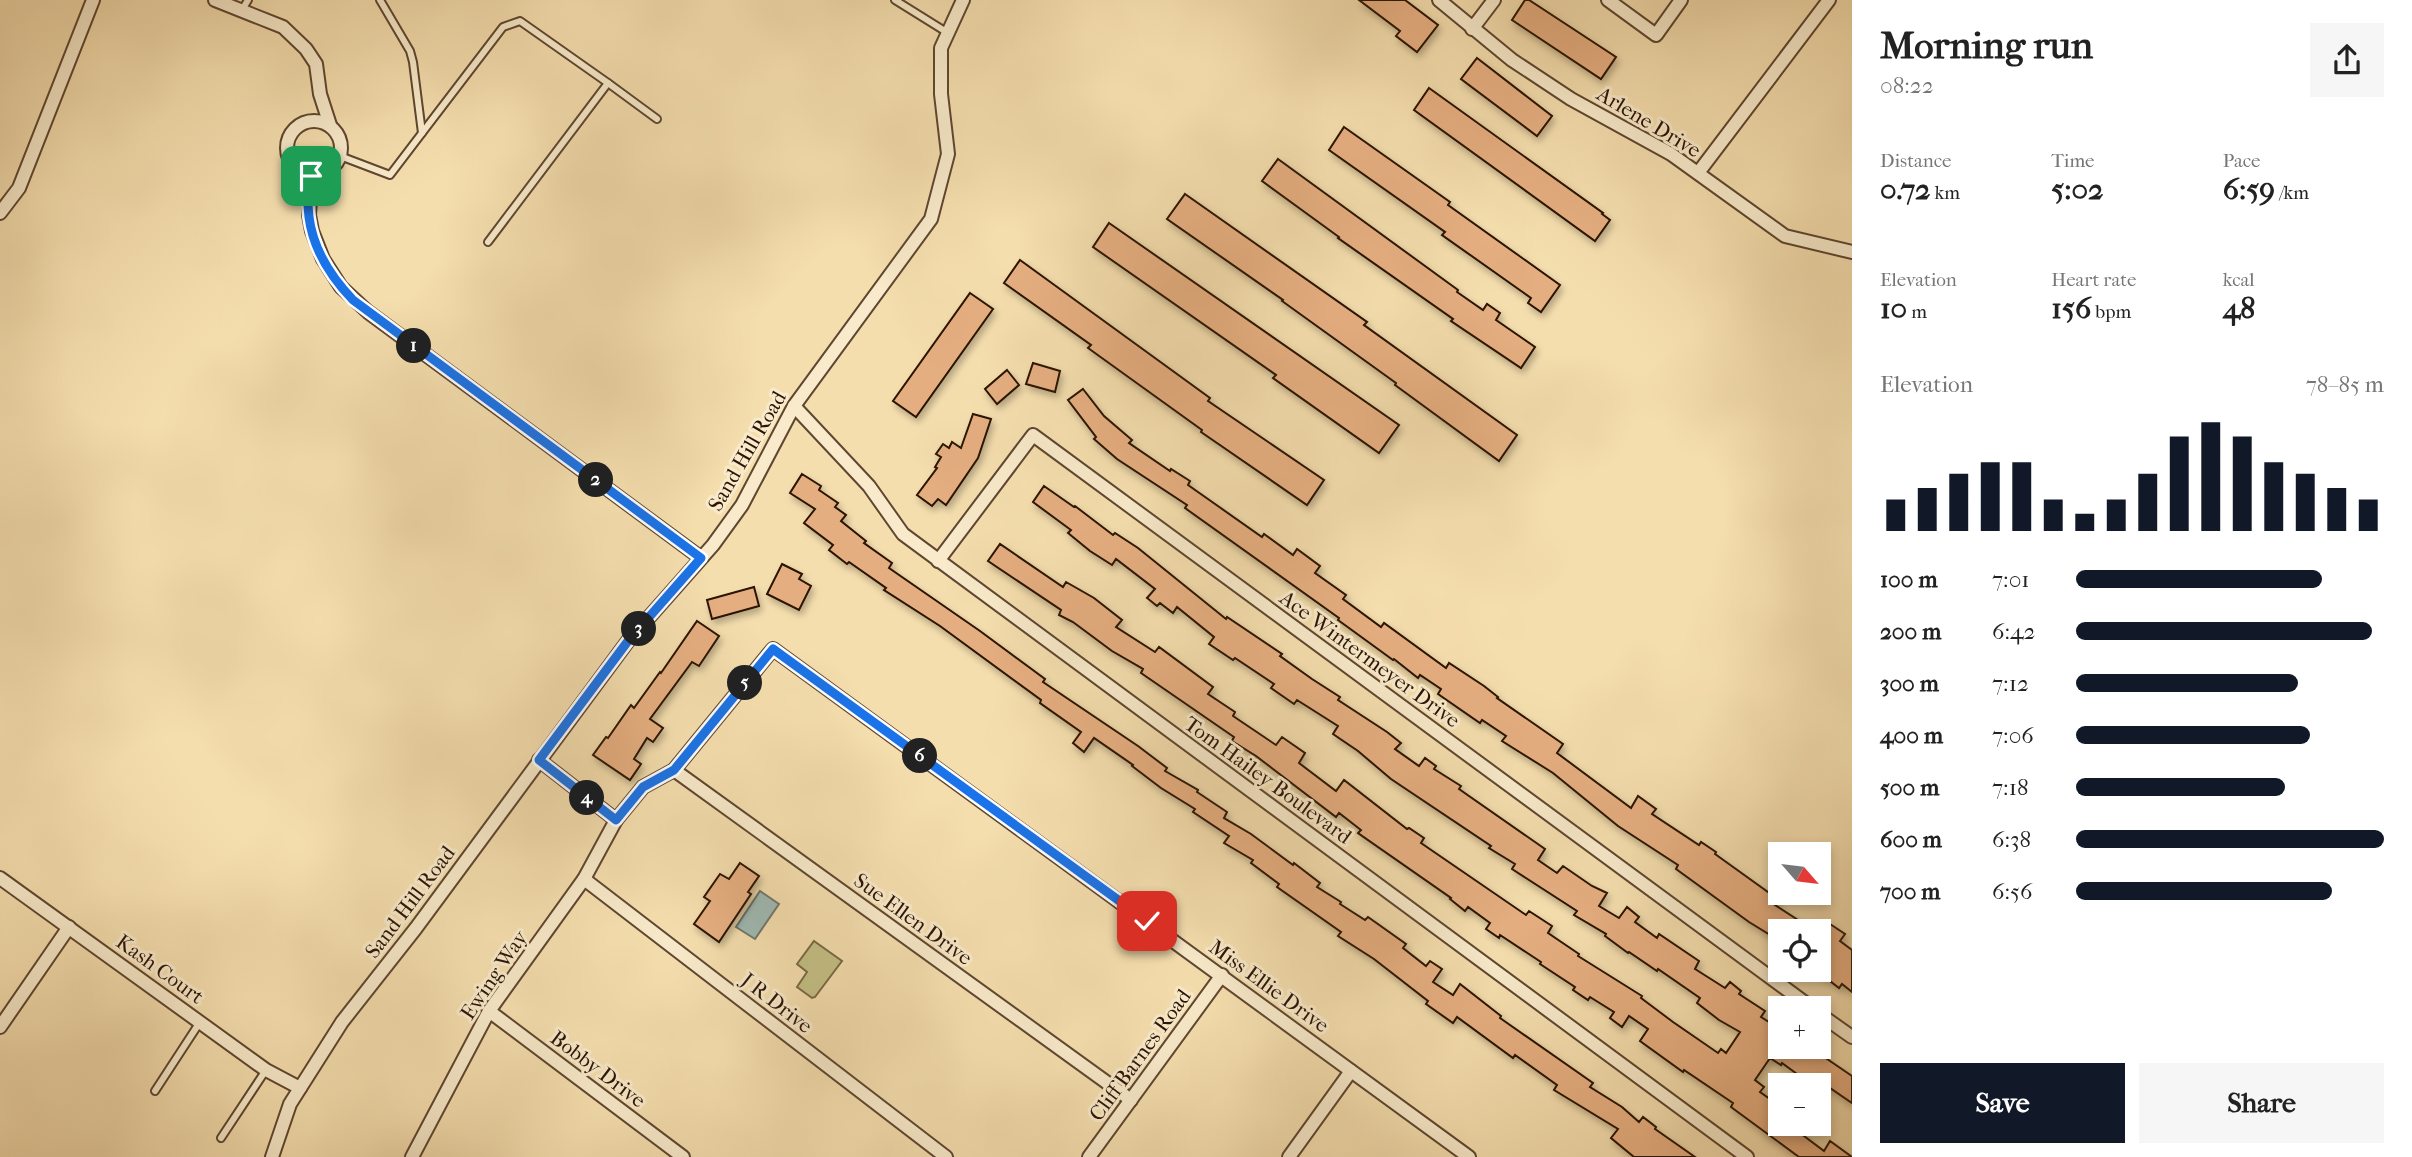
<!DOCTYPE html>
<html lang="en">
<head>
<meta charset="utf-8">
<style>
  :root { --surface:#fff; --page:#f6f6f6; --text:#222; --muted:#767676; --accent:#111827 }
  body { margin:0; font-family:"IM FELL French Canon",serif; background:var(--page); color:var(--text); height:100vh; display:flex; flex-direction:column; font-size:26px; white-space:nowrap }
  * { box-sizing:border-box; margin:0 }
  p { font-size:23px; color:var(--muted) }
  .icon { flex:none; width:38px; height:38px; fill:none; stroke:currentColor; stroke-width:2; stroke-linecap:round; stroke-linejoin:round }
  .map { position:relative; flex:1; overflow:hidden }
  .details { display:flex; flex-direction:column; background:var(--surface); width:560px }
  .details>* { flex:none }
  .needle { width:46px; rotate:118deg }
  .controls { position:absolute; left:1768px; top:842px; display:grid; gap:14px }
  .controls a { display:grid; place-items:center; width:63px; height:63px; border-radius:0px; background:var(--surface); box-shadow:0 4px 10px #0003; font-size:35px }
  .pin { position:absolute; display:grid; place-items:center; width:60px; height:60px; color:#fff; margin:-30px; border-radius:14px; box-shadow:0 4px 10px #0006 }
  .km { position:absolute; width:35px; height:35px; margin:-18px; border-radius:50%; background:#222; color:#fff; font-size:19px; line-height:35px; text-align:center }
  .round { display:grid; place-items:center; flex:none; width:74px; height:74px; border-radius:0px; background:var(--page) }
  .headline { display:flex; align-items:center; justify-content:space-between; height:119px; padding:0 28px }
  h1 { font-size:38px; font-weight:800; line-height:52px }
  .stats { display:grid; grid-template-columns:repeat(3,1fr); gap:10px; height:119px; padding:7px 28px }
  .stats div { display:grid; align-content:center }
  .stats b { font-size:30px; font-weight:800 }
  .stats small { font-size:19px; font-weight:400 }
  .stats p { font-size:19px }
  .chart { height:196px; padding:14px 28px }
  .chart p { display:flex; justify-content:space-between }
  .chart svg { width:100%; height:126px; margin-top:7px; stroke:var(--accent); stroke-width:6 }
  .cta { display:flex; gap:14px; margin-top:auto; padding:14px 28px }
  .cta a { flex:1; height:80px; border-radius:0px; background:var(--accent); color:#fff; font-size:28px; font-weight:800; line-height:80px; text-align:center }
  .cta a+a { background:var(--page); color:var(--text) }
  ul { padding:0 28px; list-style:none; font-size:23px }
  li { display:grid; grid-template-columns:112px 84px 1fr; align-items:center; height:52px }
  li i { height:18px; border-radius:9px; background:var(--accent) }
  main { display:flex; flex:1; min-height:0 }
  .map>svg:first-child { display:block }
</style>
</head>
<body>
<main>
<div class="map">
<svg width="1852" height="1157" viewBox="0 0 1852 1157">
  <defs>
    <filter id="shadow"><feDropShadow dx="2.5" dy="4.5" stdDeviation="3.5" flood-color="#0004"/></filter>
  </defs>
  <rect width="100%" height="100%" fill="#f5deae"/>
  <filter id="stains"><feTurbulence type="fractalNoise" baseFrequency=".00286" numOctaves="4"/><feColorMatrix values="0 0 0 0 .2 0 0 0 0 .09 0 0 0 0 .02 0 0 0 .5 -.17"/></filter>
  <radialGradient id="worn" r=".72"><stop offset=".6" stop-color="#630" stop-opacity="0"/><stop offset="1" stop-color="#630" stop-opacity=".3"/></radialGradient>
  <polygon fill="#c3bf85" stroke="#776946" stroke-width="2" points="814,941 842,961 815,997 812,998 797,987 807,972 797,964"/>
  <polygon fill="#9fbab3" stroke="#71776e" stroke-width="2" points="760,891 779,904 755,939 736,927"/>
  <g fill="#e5ae80" stroke="#2b1306" stroke-width="2" filter="url(#shadow)">
    <polygon points="1359,0 1405,0 1438,25 1417,52 1396,36 1400,31"/>
    <polygon points="1525,0 1529,0 1616,57 1601,79 1512,20"/>
    <polygon points="1477,58 1552,116 1537,136 1461,79"/>
    <polygon points="1429,88 1603,213 1602,214 1610,220 1595,241 1414,110"/>
    <polygon points="1344,127 1450,202 1448,205 1560,285 1541,312 1528,303 1531,298 1442,235 1445,232 1329,150"/>
    <polygon points="1278,159 1458,290 1457,292 1483,310 1487,304 1500,313 1496,320 1535,347 1521,368 1451,321 1453,319 1338,238 1339,237 1262,181"/>
    <polygon points="1185,194 1367,322 1364,325 1517,435 1499,461 1395,385 1396,383 1282,301 1283,300 1167,219"/>
    <polygon points="1109,223 1399,425 1379,453 1273,378 1276,375 1093,247"/>
    <polygon points="1020,260 1210,398 1208,401 1324,480 1307,505 1201,432 1202,430 1088,348 1091,345 1004,283"/>
    <polygon points="970,293 993,309 916,417 893,401"/>
    <polygon points="1033,363 1060,371 1055,392 1026,384"/>
    <polygon points="1007,370 1019,385 997,404 985,389"/>
    <polygon points="1083,389 1104,416 1132,440 1129,443 1170,471 1171,469 1190,481 1188,485 1262,537 1264,534 1293,555 1297,549 1320,566 1315,573 1346,595 1343,599 1381,627 1384,623 1446,668 1449,663 1484,686 1498,697 1497,698 1563,744 1557,753 1631,808 1638,796 1656,809 1652,814 1699,845 1701,842 1716,852 1715,854 1779,900 1775,905 1815,931 1780,931 1780,941 1749,922 1676,869 1678,865 1618,826 1553,773 1502,741 1506,736 1482,720 1480,723 1438,694 1441,689 1420,675 1418,678 1394,659 1393,660 1338,620 1339,618 1185,508 1187,505 1117,459 1094,439 1096,437 1068,400"/>
    <polygon points="973,414 991,419 978,458 946,505 938,499 932,506 917,495 937,468 935,467 941,457 936,454 943,444 949,448 952,442 961,448"/>
    <polygon points="802,474 821,486 819,490 838,503 835,507 846,515 841,521 866,541 864,543 892,563 889,568 980,631 1045,679 1043,682 1138,746 1167,768 1165,771 1198,790 1197,792 1227,812 1224,818 1251,834 1293,865 1294,863 1320,883 1317,887 1341,902 1340,904 1365,920 1368,917 1406,944 1403,948 1426,966 1430,961 1442,969 1433,982 1453,995 1460,984 1501,1016 1500,1018 1593,1083 1590,1087 1622,1107 1639,1122 1643,1117 1656,1127 1655,1129 1695,1157 1634,1157 1611,1138 1618,1129 1554,1090 1557,1085 1515,1055 1513,1058 1457,1017 1453,1023 1426,1004 1428,1001 1374,959 1338,936 1341,932 1277,887 1279,884 1251,863 1253,860 1224,843 1229,836 1193,812 1195,809 1161,788 1132,766 1133,765 1094,738 1084,752 1073,743 1081,732 1040,703 1041,700 940,626 884,590 886,588 849,562 847,564 829,550 833,545 804,523 815,509 790,493"/>
    <polygon points="1044,486 1074,507 1075,506 1113,535 1115,533 1138,548 1226,619 1227,617 1282,654 1280,656 1312,679 1340,697 1338,700 1387,732 1401,743 1395,749 1419,766 1425,758 1436,766 1434,769 1461,786 1459,789 1545,849 1538,860 1557,873 1563,866 1592,886 1607,893 1599,906 1619,918 1627,907 1639,917 1635,922 1657,938 1659,934 1699,961 1695,969 1725,988 1730,982 1741,991 1739,994 1765,1011 1761,1017 1780,1029 1780,1046 1808,1046 1852,1076 1852,1103 1817,1079 1812,1085 1782,1063 1781,1065 1770,1058 1755,1080 1764,1087 1760,1092 1780,1106 1780,1124 1788,1124 1824,1151 1830,1141 1852,1157 1799,1157 1731,1107 1733,1103 1684,1070 1683,1072 1640,1041 1648,1029 1629,1016 1622,1027 1610,1018 1614,1012 1590,997 1588,1000 1573,990 1575,987 1540,964 1541,962 1500,935 1499,938 1486,929 1490,923 1468,907 1465,911 1450,899 1451,898 1358,833 1361,830 1339,813 1336,817 1256,756 1232,741 1234,737 1141,673 1143,669 1112,651 1073,622 1059,615 1061,610 988,561 1000,544 1063,587 1066,582 1094,598 1122,620 1116,627 1155,652 1159,647 1213,687 1208,694 1235,712 1233,716 1276,745 1282,737 1305,753 1299,763 1336,791 1344,780 1407,829 1409,828 1424,838 1421,843 1526,915 1529,911 1552,926 1548,933 1579,954 1578,956 1642,996 1641,998 1673,1022 1718,1053 1721,1049 1726,1053 1740,1032 1719,1020 1697,1003 1700,998 1658,969 1657,971 1629,952 1628,953 1605,936 1606,934 1574,915 1577,911 1512,869 1515,864 1489,848 1491,846 1391,779 1358,751 1333,734 1338,726 1297,700 1294,704 1271,688 1274,684 1235,658 1233,660 1209,644 1214,637 1177,607 1173,613 1160,603 1157,606 1147,598 1155,589 1116,559 1112,565 1090,551 1068,533 1071,530 1033,502"/>
    <polygon points="782,564 802,574 799,579 811,586 799,610 767,594"/>
    <polygon points="754,587 759,606 712,619 707,600"/>
    <polygon points="697,621 719,636 699,666 692,662 650,719 663,728 653,742 647,738 634,759 641,764 630,780 593,755 606,737 608,738 631,705 634,708 660,672 661,673"/>
    <polygon points="740,863 759,876 748,892 751,894 719,942 694,924 710,901 704,897 720,874 729,879"/>
    <polygon points="1830,924 1845,934 1840,941 1852,950 1852,992 1842,984 1839,988 1816,970 1823,970 1818,966 1818,941"/>
  </g>
  <g fill="none" stroke-linecap="round" stroke-linejoin="round">
    <g stroke="#5e4630" stroke-width="10">
      <g id="service">
        <polyline points="895,0 948,33"/>
        <polyline points="242,10 248,0"/>
        <polyline points="608,83 657,119"/>
        <polyline points="422,133 503,27 520,21 608,83 488,242"/>
        <polyline points="340,156 390,175 422,133 413,62 410,51 380,0"/>
        <polyline points="155,1091 200,1022"/>
        <polyline points="221,1138 266,1070"/>
      </g>
    </g>
    <g stroke="#5e4630" stroke-width="16">
      <g id="minor">
        <polyline points="215,0 283,27 306,49 316,64 320,94 330,125"/>
        <polyline points="1439,0 1512,60 1571,99 1671,154 1785,236 1852,252"/>
        <polyline points="1608,0 1656,35 1681,0"/>
        <polyline points="1472,29 1494,0"/>
        <circle cx="314" cy="148" r="27"/>
        <polyline points="328,172 310,199 309,215 312,231 323,259 341,287 368,312 701,558"/>
        <polyline points="1698,173 1829,0"/>
        <polyline points="0,213 19,188 93,0"/>
        <polyline points="794,406 869,486 903,534 1747,1157"/>
        <polyline points="938,561 1033,435 1812,1008"/>
        <polyline points="539,760 616,820"/>
        <polyline points="674,770 1131,1100"/>
        <polyline points="0,878 266,1070 300,1088"/>
        <polyline points="584,879 946,1157"/>
        <polyline points="489,1011 683,1157"/>
        <polyline points="1818,1013 1852,1037"/>
        <polyline points="0,1027 69,927"/>
        <polyline points="272,1157 290,1104 342,1022 416,928 628,641 713,545 742,505 794,406 931,219 948,154 941,94 941,48 963,0"/>
        <polyline points="412,1157 489,1011 584,879 616,820 643,787 674,770 773,649 1469,1157"/>
        <polyline points="1089,1157 1222,975"/>
        <polyline points="1289,1157 1351,1071"/>
      </g>
    </g>
    <use href="#service" stroke="#f8eaca" stroke-width="6"/>
    <use href="#minor" stroke="#f8eaca" stroke-width="12"/>
  </g>
  <g fill="none" stroke-linecap="round" stroke-linejoin="round">
    <g stroke="#fff" stroke-width="14">
      <path id="route" d="M311 176 302 173C309 192 307 199 309 217 313 249 331 277 353 300L701 558 628 641 539 760 616 820 643 787 674 770 773 649 1147 921"/>
    </g>
    <use href="#route" stroke="#1a73e8" stroke-width="9"/>
  </g>
  <g text-anchor="middle" stroke-width="6" stroke-linejoin="round" paint-order="stroke">
    <g font-size="21" fill="#2b1306" stroke="#f8eaca">
      <text transform="translate(1649 122) rotate(31)" y="7">Arlene Drive</text>
      <text transform="translate(747 451) rotate(-60)" y="7">Sand Hill Road</text>
      <text transform="translate(1370 659) rotate(36)" y="7">Ace Wintermeyer Drive</text>
      <text transform="translate(1268 780) rotate(36)" y="7">Tom Hailey Boulevard</text>
      <text transform="translate(410 902) rotate(-53)" y="7">Sand Hill Road</text>
      <text transform="translate(913 919) rotate(36)" y="7">Sue Ellen Drive</text>
      <text transform="translate(160 969) rotate(36)" y="7">Kash Court</text>
      <text transform="translate(494 975) rotate(-56)" y="7">Ewing Way</text>
      <text transform="translate(1269 986) rotate(36)" y="7">Miss Ellie Drive</text>
      <text transform="translate(777 1003) rotate(38)" y="7">J R Drive</text>
      <text transform="translate(1140 1055) rotate(-54)" y="7">Cliff Barnes Road</text>
      <text transform="translate(598 1069) rotate(37)" y="7">Bobby Drive</text>
    </g>
  </g>
  <rect width="100%" height="100%" filter="url(#stains)"/>
  <rect width="100%" height="100%" fill="url(#worn)"/>
</svg>
<div class="controls">
<a><svg class="needle" viewBox="-14 -14 28 28"><path d="M0-13l5 13h-10z" fill="#e53935"/><path d="M0 13l5-13h-10z" fill="#767676"/></svg></a>
<a><svg class="icon" aria-label="locate" viewBox="0 0 24 24"><circle cx="12" cy="12" r="6"/><path d="M12 2v4M12 18v4M2 12h4M18 12h4"/></svg></a>
<a>+</a>
<a>−</a>
</div>
<div class="pin" style="left:311px;top:176px;background:#1e9e55"><svg class="icon" aria-label="arrive" viewBox="0 0 24 24"><path d="M6 21V4h12l-3 4 3 4H6"/></svg></div>
<div class="pin" style="left:1147px;top:921px;background:#d93025"><svg class="icon" aria-label="check" viewBox="0 0 24 24"><path d="M5 12l5 5 9-10"/></svg></div>
<b class="km" style="left:414px;top:346px">1</b>
<b class="km" style="left:596px;top:480px">2</b>
<b class="km" style="left:639px;top:629px">3</b>
<b class="km" style="left:587px;top:798px">4</b>
<b class="km" style="left:745px;top:683px">5</b>
<b class="km" style="left:920px;top:756px">6</b>
</div>
<section class="details">
<div class="headline"><div><h1>Morning run</h1><p>08:22</p></div><a class="round"><svg class="icon" aria-label="share" viewBox="0 0 24 24"><path d="M12 15V3M7 8l5-5 5 5M5 13v7h14v-7"/></svg></a></div>
<div class="stats">
<div><p>Distance</p><b>0.72<small> km</small></b></div>
<div><p>Time</p><b>5:02</b></div>
<div><p>Pace</p><b>6:59<small> /km</small></b></div>
</div>
<div class="stats">
<div><p>Elevation</p><b>10<small> m</small></b></div>
<div><p>Heart rate</p><b>156<small> bpm</small></b></div>
<div><p>kcal</p><b>48</b></div>
</div>
<div class="chart"><p><span>Elevation</span>78–85 m</p>
<svg viewBox="0 0 160 44" preserveAspectRatio="none"><path d="M5 44V33M15 44V29M25 44V24M35 44V20M45 44V20M55 44V33M65 44V38M75 44V33M85 44V24M95 44V11M105 44V6M115 44V11M125 44V20M135 44V24M145 44V29M155 44V33"/></svg>
</div>
<ul>
<li><b>100 m</b>7:01<i style="width:80%"></i></li>
<li><b>200 m</b>6:42<i style="width:96%"></i></li>
<li><b>300 m</b>7:12<i style="width:72%"></i></li>
<li><b>400 m</b>7:06<i style="width:76%"></i></li>
<li><b>500 m</b>7:18<i style="width:68%"></i></li>
<li><b>600 m</b>6:38<i style="width:100%"></i></li>
<li><b>700 m</b>6:56<i style="width:83%"></i></li>
</ul>
<div class="cta"><a>Save</a><a>Share</a></div>
</section>
</main>
</body>
</html>
